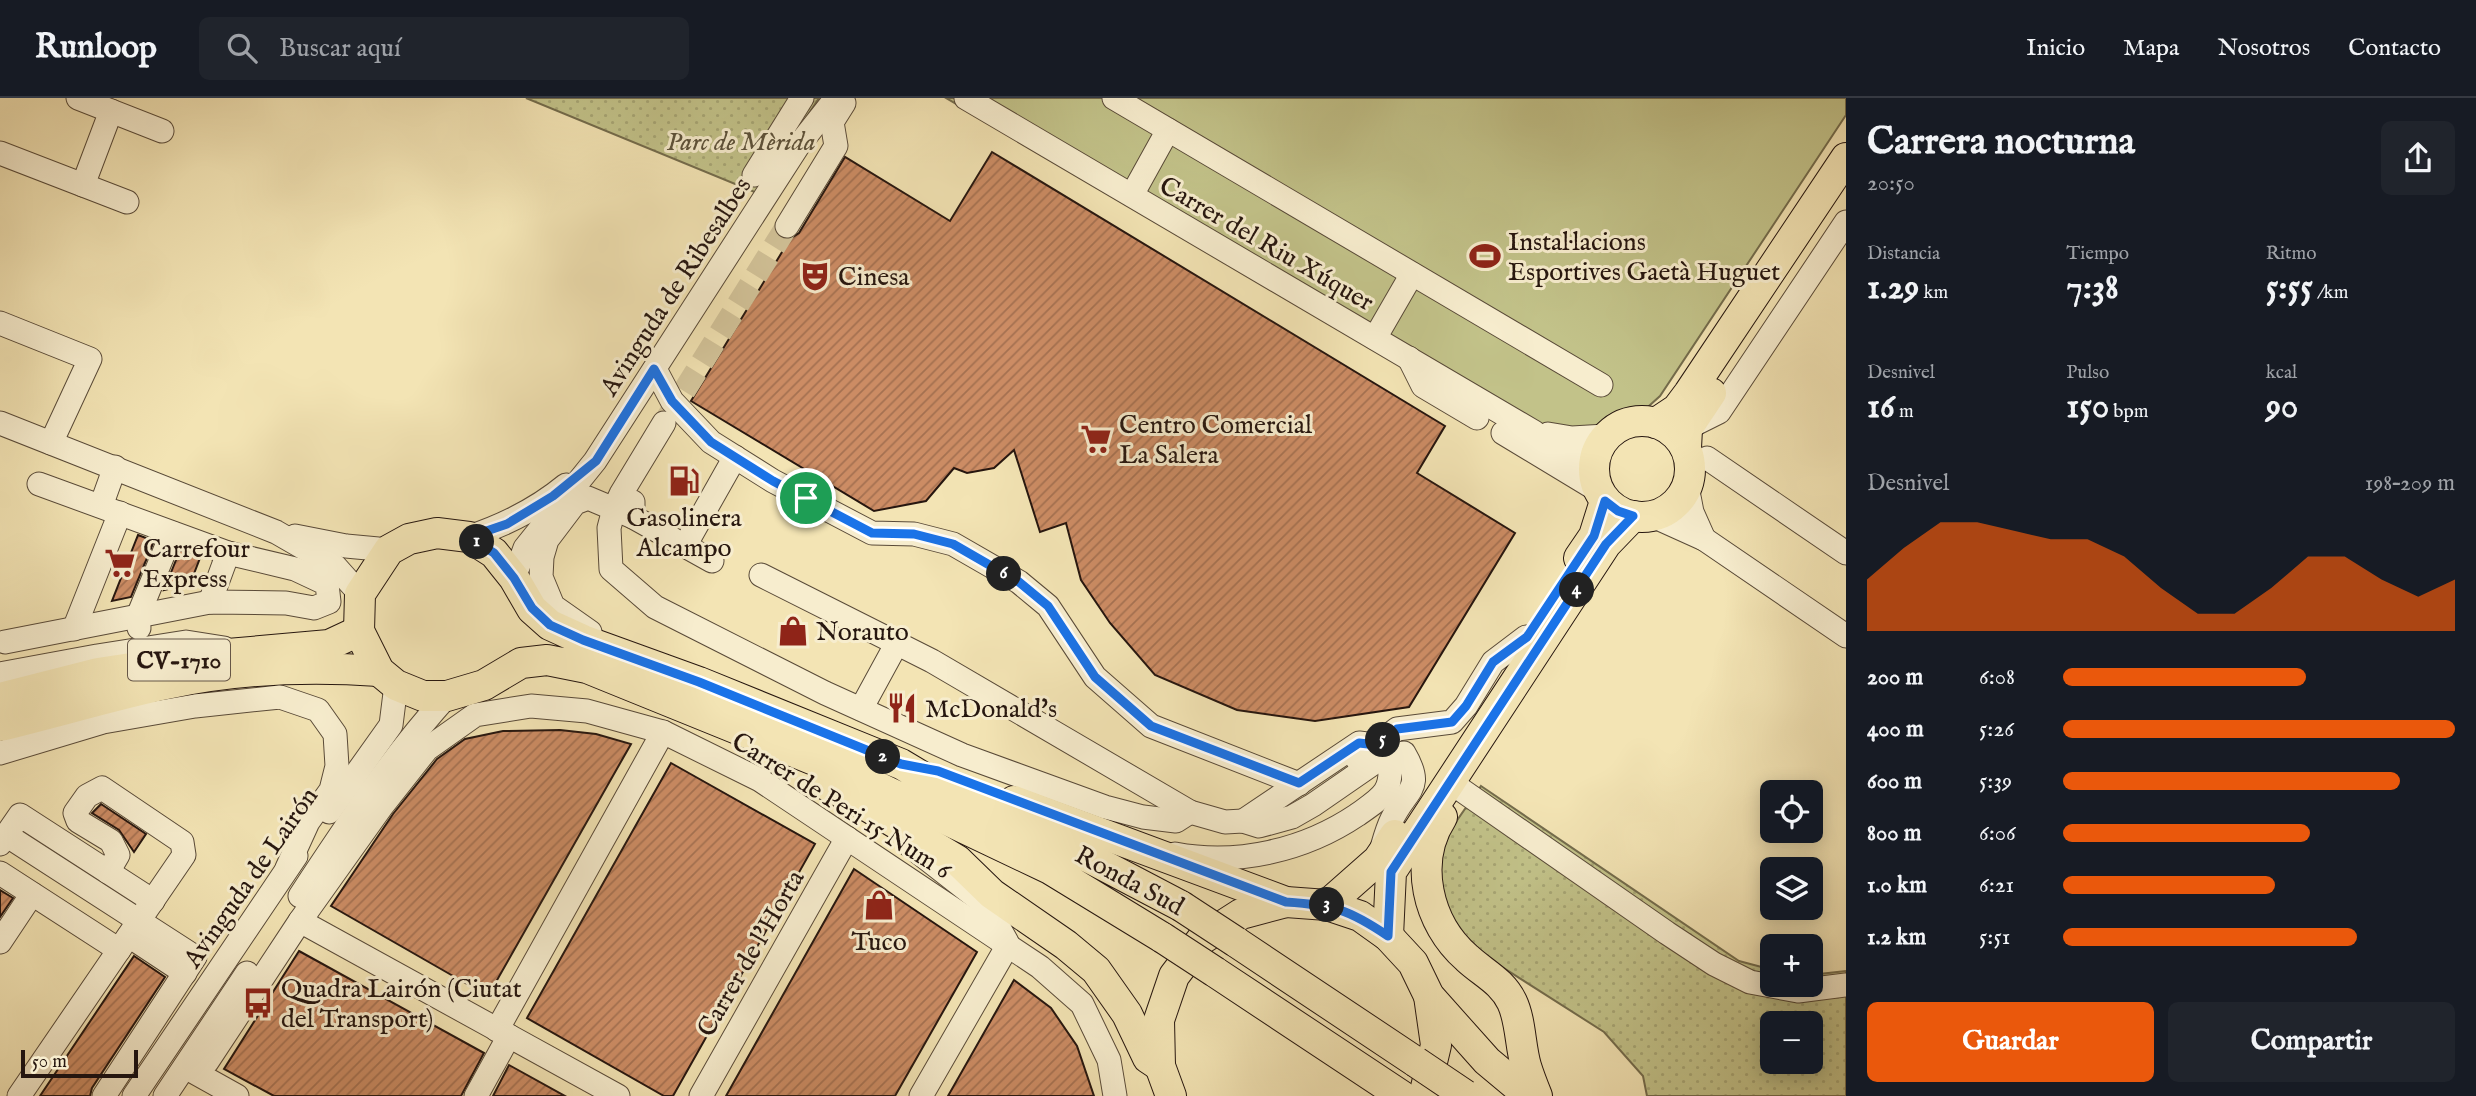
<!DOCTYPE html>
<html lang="es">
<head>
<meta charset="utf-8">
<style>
  :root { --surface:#171b24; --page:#20242c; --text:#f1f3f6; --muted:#9ea1a6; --line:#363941; --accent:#ea580c }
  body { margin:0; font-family:"IM FELL English",serif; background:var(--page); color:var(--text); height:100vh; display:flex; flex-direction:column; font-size:26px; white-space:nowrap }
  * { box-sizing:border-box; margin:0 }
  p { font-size:23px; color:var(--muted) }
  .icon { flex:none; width:38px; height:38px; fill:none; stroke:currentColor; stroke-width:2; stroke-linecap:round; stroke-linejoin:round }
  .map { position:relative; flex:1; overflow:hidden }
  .drawer { display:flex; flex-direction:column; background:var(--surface); width:630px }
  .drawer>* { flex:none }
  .buttons { position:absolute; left:1760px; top:682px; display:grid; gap:14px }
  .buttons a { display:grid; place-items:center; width:63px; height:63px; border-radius:10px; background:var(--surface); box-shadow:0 4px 18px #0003; font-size:35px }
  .scale { position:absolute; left:21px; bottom:18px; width:117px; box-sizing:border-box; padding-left:7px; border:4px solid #26160f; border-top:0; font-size:19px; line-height:24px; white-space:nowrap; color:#26160f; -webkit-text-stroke:5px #f7edce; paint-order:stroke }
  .pin { position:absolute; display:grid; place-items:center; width:60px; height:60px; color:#fff; margin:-30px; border:4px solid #fff; border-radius:50%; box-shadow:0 2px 7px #0007 }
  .km { position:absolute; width:35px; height:35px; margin:-18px; border-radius:50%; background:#222; color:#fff; font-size:19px; line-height:35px; text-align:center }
  .round { display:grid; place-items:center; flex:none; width:74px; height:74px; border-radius:10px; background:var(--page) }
  .headline { display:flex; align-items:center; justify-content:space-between; height:119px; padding:0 21px }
  h1 { font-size:38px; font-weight:700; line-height:52px }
  .figures { display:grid; grid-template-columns:repeat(3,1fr); gap:10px; height:119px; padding:7px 21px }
  .figures div { display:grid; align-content:center }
  .figures b { font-size:35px; font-weight:700 }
  .figures small { font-size:19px; font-weight:400 }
  .figures p { font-size:19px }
  .chart { height:196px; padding:14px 21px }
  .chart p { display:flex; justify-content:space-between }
  .chart svg { width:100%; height:126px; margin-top:7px; fill:var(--accent); opacity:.7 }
  .button { display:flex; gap:14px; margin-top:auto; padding:14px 21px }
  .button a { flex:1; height:80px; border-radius:10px; background:var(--accent); color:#fff; font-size:28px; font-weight:700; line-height:80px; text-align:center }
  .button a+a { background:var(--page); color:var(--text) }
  ul { padding:0 21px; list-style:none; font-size:23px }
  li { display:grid; grid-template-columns:112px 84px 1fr; align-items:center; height:52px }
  li i { height:18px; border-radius:9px; background:var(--accent) }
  header { display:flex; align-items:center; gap:42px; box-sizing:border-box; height:98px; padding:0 35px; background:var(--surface); border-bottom:2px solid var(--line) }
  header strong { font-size:33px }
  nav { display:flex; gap:38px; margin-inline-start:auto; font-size:24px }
  .search { width:490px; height:63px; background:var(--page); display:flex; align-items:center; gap:18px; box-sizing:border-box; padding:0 24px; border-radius:10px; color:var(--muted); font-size:26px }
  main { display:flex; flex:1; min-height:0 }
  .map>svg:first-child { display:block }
</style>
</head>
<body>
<header>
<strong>Runloop</strong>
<div class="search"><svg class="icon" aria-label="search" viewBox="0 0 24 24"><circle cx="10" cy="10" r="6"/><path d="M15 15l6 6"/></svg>Buscar aquí</div>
<nav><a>Inicio</a><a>Mapa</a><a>Nosotros</a><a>Contacto</a></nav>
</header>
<main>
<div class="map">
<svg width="1846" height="998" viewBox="0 0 1846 998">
  <defs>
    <pattern id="park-dots" width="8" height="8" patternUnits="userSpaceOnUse" patternTransform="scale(1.75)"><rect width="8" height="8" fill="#c2c289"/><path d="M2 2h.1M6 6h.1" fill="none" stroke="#a7a675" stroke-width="1.8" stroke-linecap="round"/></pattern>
    <pattern id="building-hatch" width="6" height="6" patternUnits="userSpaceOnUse" patternTransform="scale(1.75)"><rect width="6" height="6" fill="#cc8c64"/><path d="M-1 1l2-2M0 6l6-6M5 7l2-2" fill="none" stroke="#a57151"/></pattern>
  </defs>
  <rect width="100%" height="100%" fill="#f3e4b4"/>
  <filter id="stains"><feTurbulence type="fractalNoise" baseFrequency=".00286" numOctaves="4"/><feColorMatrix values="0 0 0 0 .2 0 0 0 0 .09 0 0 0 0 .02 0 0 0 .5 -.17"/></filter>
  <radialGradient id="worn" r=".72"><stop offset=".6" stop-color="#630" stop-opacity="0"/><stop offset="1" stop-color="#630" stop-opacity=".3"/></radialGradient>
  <g fill="url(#park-dots)" stroke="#746c4c" stroke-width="2" fill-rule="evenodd">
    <polygon points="526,0 819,0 757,95"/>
    <path d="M1481 688 1739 863 1773 872V887H1811V877L1846 873V998H1647L1643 978 1604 934 1477 853 1453 825 1441 793V757L1451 731ZM1773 926H1811V964H1773Z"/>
  </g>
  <polygon fill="#c2c289" stroke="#746c4c" stroke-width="2" points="946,0 1846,0 1846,17 1660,298 1579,371"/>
  <g fill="url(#building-hatch)" stroke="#26160f" stroke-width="2">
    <polygon points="992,54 1445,328 1417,375 1515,435 1409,609 1315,623 1237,612 1155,577 1110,525 1081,482 1066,425 1040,434 1014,352 994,370 967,375 954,370 926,403 874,413 691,303 790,141 799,135 845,59 950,123"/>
    <polygon points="138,437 154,443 131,499 112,503"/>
    <polygon points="180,452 200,460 190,486 164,492"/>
    <polygon points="560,632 596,636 631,646 488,898 331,808 393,716 437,661 465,641 503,633"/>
    <polygon points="671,665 815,746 673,998 664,998 527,920"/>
    <polygon points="101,706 146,736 134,754 119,732 92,715"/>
    <polygon points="854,771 977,854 895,998 726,998"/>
    <polygon points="0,792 13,800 0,819"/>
    <polygon points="299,853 484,955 461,998 274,998 224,971"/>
    <polygon points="134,858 165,879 92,990 90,998 40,998"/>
    <polygon points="1014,882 1051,910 1077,948 1094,998 948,998"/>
    <polygon points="509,967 565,998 493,998"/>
  </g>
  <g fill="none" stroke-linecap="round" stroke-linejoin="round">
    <polyline stroke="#d4c59b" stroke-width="23" stroke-dasharray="23 11" stroke-linecap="butt" points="666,322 787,128"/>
    <g stroke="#594a38" stroke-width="25">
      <g id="minor">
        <polyline points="78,0 162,33"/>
        <polyline points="966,0 1534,334 1549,348 1569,354 1594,375"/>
        <polyline points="1114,0 1601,287"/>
        <polyline points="0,55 127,104"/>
        <polyline points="754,77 802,0"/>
        <polyline points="83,87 111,13"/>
        <polyline points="1132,97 1168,32"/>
        <polyline points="787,128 836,48 832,24 844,5"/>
        <polyline points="0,225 90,261 51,345"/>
        <polyline points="1375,240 1412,176"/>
        <polyline points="1409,260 1423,288 1477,320"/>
        <polyline points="655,271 672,303 711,344 773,383 872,435 914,436 953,446 1019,484 1048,508 1095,579 1151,628 1299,686"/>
        <polyline points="0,325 276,434 335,468 360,496"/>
        <polyline points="664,325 621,396 614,411 609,430 611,471 655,509 825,595 962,657 1105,709 1143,719 1176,723 1190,714"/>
        <polyline points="1689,329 1719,314 1846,124"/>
        <polyline points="1503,335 1599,393"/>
        <polyline points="1548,336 1572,340 1606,338"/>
        <polyline points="1707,360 1846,455"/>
        <polyline points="1687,388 1692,414 1704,441"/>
        <polyline points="633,404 633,419 712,463"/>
        <polyline points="101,408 115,369"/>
        <polyline points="1653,418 1704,441 1846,538"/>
        <polyline points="691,437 735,359"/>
        <polyline points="295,438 346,448 389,452"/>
        <path d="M469 439C505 427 537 411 566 387"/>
        <path d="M761 477 932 563 1190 714 1225 724 1243 723 1259 728 1292 719 1313 707 1381 660 1404 655C1425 691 1407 690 1392 721 1387 731 1384 743 1381 753"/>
        <polyline points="514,480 525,450 595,363 798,48 836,0"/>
        <polyline points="210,504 228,455"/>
        <polyline points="139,530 138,518 172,435"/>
        <polyline points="74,531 120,415"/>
        <polyline points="590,534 553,508 541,479 542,459 547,442 575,405 588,400 633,419"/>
        <polyline points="5,544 210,504 286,505 314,510 329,504 327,486 295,471 228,455 39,386"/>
        <polyline points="0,576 97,558 186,544 224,550"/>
        <polyline points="861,611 897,545"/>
        <polyline points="0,655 103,624 195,608 280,599 318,612 335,636 337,668 331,692 308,724 287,770"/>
        <polyline points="1357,661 1397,631 1452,624 1466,608 1493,564 1526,539"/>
        <polyline points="1460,691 1667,835 1714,866 1750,884 1798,893 1846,887"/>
        <polyline points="329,714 391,627 396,587"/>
        <polyline points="1243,723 1359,645 1367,646"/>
        <polyline points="6,737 195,859 104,998"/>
        <polyline points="0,746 20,717 153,803"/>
        <polyline points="909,747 987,808 1007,844"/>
        <path d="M1175 756C1238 768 1305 752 1357 717 1381 700 1394 694 1389 662L1381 660"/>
        <polyline points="0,775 119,852"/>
        <path d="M300 798C346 728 391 660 447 598"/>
        <polyline points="300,823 618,998"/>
        <polyline points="129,838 185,875"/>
        <polyline points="0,844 32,796"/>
        <polyline points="497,932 663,634"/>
        <polyline points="185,969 207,964 300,823 382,708 427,651 475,617 531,608 587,613 663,634 760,682 1040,869 1082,906 1109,962 1115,998"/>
        <polyline points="185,969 237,998"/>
        <polyline points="19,998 184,757 182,744 102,690 87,698 75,715 78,723 111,743 118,757 108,774"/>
        <polyline points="134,998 296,758"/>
        <polyline points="165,998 247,875"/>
        <polyline points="476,998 509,938"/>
        <polyline points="701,998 847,740"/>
        <polyline points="921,998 1008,847"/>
      </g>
    </g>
    <g stroke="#26160f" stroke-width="32">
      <g id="major">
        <circle cx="1642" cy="371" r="48"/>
        <polyline points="1656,325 1677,311 1689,295 1846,60"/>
        <polyline points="1686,350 1687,331 1711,295"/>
        <polyline points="1579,460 1594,438 1605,403"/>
        <polyline points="0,600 98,575 216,557 329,547 359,533"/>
        <path d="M0 628C55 615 110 598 166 586 235 571 308 568 379 573"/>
        <polyline points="828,688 857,702 957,762 992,796 1066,847 1096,872 1127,916 1148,960 1160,968"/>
        <polyline points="1014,703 1286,804 1327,807 1360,818 1388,838 1413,865 1429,898 1487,963 1529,998"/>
        <path d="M1442 719C1413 764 1427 825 1467 860 1483 875 1502 883 1512 904 1521 923 1520 948 1526 968 1529 978 1533 988 1537 998"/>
        <polyline points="1327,807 1378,762 1395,737"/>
        <polyline points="1388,838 1391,774 1606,446 1633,418"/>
        <polyline points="1163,840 1050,771 861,681 587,570 547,562 521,565 484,587 447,598 423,598 396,587 379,573 359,533 360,496 389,452 409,441 437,435 469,439 494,455 514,480 532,511 550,527 583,542 699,584 901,666 936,687 1061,745 1181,808"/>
        <polyline points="1236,844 1416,964"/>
        <polyline points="1215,874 1402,998"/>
        <polyline points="1171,998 1160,968 1159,922 1174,878 1202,841 1241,816 1286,804"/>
        <polyline points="1424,998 1436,947 1429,898"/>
      </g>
    </g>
    <use href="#minor" stroke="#f7edce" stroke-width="23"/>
    <use href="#major" stroke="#f3e4b4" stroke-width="30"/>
    <g stroke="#26160f" stroke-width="32" stroke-linecap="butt">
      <g id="major-bridge">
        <polyline points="1181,808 1236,844"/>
        <polyline points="1163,840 1215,874"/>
        <polyline points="1416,964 1465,997"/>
      </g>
    </g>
    <use href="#major-bridge" stroke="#f3e4b4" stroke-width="30"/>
  </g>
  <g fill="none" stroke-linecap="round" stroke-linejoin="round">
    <g stroke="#fff" stroke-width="14">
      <path id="route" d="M654 271 672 303 711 344 773 383 872 435 914 436 953 446 1019 484 1048 508 1095 579 1151 628 1299 685 1359 645 1377 647 1397 631 1452 624 1466 608 1493 564 1527 539 1594 438 1605 403 1618 413 1633 418 1606 446 1391 774 1388 838C1348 811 1333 807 1286 804L938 673 901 666 699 584 583 542 550 527 532 510 514 480 494 455 469 439 507 426 553 398 596 363Z"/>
    </g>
    <use href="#route" stroke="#1a73e8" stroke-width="9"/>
  </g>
  <defs>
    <g id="stadium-bare" transform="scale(2.415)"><path d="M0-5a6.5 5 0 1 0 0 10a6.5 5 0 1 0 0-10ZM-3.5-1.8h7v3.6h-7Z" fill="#8f2418" stroke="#f7edce" stroke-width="2.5" paint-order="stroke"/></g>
    <g id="theatre-bare" transform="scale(2.415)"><path d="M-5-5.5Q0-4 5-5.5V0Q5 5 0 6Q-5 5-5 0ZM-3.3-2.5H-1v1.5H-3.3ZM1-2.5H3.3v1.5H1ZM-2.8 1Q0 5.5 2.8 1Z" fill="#8f2418" stroke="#f7edce" stroke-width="2.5" paint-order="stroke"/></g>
    <g id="supermarket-bare" transform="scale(2.415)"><path d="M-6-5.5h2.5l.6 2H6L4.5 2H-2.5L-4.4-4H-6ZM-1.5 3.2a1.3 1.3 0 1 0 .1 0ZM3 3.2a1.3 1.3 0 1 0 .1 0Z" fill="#8f2418" stroke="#f7edce" stroke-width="2.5" paint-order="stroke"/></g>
    <g id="fuel-bare" transform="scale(2.415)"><path d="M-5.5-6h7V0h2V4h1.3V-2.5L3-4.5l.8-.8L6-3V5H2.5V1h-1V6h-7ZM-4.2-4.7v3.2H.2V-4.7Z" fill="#8f2418" stroke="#f7edce" stroke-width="2.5" paint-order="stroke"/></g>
    <g id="shop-bare" transform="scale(2.415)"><path d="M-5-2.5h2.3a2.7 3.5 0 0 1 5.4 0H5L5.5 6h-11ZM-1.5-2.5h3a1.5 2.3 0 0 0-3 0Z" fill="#8f2418" stroke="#f7edce" stroke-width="2.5" paint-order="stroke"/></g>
    <g id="restaurant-bare" transform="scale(2.415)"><path d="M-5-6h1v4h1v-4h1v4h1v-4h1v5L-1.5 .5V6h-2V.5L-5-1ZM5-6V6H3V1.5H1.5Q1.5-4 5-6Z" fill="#8f2418" stroke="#f7edce" stroke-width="2.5" paint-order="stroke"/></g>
    <g id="bus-bare" transform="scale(2.415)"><path d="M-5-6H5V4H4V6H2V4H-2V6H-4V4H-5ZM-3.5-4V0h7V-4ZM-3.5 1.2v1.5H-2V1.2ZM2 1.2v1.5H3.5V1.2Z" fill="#8f2418" stroke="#f7edce" stroke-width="2.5" paint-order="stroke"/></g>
  </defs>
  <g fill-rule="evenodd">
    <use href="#stadium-bare" x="1485" y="158"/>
    <use href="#theatre-bare" x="815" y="178"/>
    <use href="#supermarket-bare" x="1096" y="341"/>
    <use href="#fuel-bare" x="684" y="383"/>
    <use href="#supermarket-bare" x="120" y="465"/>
    <use href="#shop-bare" x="793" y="533"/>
    <use href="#restaurant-bare" x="902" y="610"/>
    <use href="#shop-bare" x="879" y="807"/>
    <use href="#bus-bare" x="258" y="905"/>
  </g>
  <g text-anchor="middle" stroke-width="6" stroke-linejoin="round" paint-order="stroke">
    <rect fill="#f7edce" stroke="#655648" stroke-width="2" x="128" y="541.5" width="102" height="41" rx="5"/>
    <g font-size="24" font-weight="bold" fill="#26160f">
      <text x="179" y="570">CV-1710</text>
    </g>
    <g font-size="26" font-style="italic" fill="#5d523a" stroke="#f7edce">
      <text x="741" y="52">Parc de Mèrida</text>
    </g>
    <g font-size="26" fill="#26160f" stroke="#f7edce" text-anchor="start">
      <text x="1508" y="152">Instal·lacions<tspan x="1508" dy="30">Esportives Gaetà Huguet</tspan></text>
      <text x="838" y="187">Cinesa</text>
      <text x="1119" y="335">Centro Comercial<tspan x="1119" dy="30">La Salera</tspan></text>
      <text x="684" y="428" text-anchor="middle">Gasolinera<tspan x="684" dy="30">Alcampo</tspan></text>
      <text x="143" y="459">Carrefour<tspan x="143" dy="30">Express</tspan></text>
      <text x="816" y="542">Norauto</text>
      <text x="925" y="619">McDonald's</text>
      <text x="879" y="852" text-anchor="middle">Tuco</text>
      <text x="281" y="899">Quadra Lairón (Ciutat<tspan x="281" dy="30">del Transport)</tspan></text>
    </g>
    <g font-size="26" fill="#26160f" stroke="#f7edce">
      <text transform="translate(1267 145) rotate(30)" y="9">Carrer del Riu Xúquer</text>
      <text transform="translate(675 188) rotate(-57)" y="9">Avinguda de Ribesalbes</text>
      <text transform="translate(842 707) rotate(32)" y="9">Carrer de Peri 15 Num 6</text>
      <text transform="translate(250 779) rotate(-55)" y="9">Avinguda de Lairón</text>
      <text transform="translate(1130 782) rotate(28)" y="9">Ronda Sud</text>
      <text transform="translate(750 855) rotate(-60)" y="9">Carrer de l'Horta</text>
    </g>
  </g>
  <rect width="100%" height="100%" filter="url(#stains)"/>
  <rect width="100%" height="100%" fill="url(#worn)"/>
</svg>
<div class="buttons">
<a><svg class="icon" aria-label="locate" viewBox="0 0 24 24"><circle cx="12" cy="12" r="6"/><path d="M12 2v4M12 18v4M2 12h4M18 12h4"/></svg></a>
<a><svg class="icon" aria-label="layers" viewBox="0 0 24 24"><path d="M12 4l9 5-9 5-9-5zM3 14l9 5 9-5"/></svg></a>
<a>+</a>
<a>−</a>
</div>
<div class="scale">50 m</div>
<div class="pin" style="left:806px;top:400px;background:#1e9e55"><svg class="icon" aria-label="arrive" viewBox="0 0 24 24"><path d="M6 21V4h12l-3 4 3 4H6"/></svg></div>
<b class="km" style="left:477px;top:444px">1</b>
<b class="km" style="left:883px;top:659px">2</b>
<b class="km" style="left:1327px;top:807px">3</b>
<b class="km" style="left:1577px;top:492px">4</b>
<b class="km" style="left:1383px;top:642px">5</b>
<b class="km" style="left:1004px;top:476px">6</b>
</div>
<section class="drawer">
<div class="headline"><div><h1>Carrera nocturna</h1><p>20:50</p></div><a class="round"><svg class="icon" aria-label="share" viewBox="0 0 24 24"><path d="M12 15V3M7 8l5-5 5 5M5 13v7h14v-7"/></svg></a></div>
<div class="figures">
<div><p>Distancia</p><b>1.29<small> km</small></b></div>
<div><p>Tiempo</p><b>7:38</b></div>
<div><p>Ritmo</p><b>5:55<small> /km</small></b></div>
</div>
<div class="figures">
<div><p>Desnivel</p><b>16<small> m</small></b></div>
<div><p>Pulso</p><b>150<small> bpm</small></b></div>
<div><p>kcal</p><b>90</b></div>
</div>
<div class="chart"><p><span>Desnivel</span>198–209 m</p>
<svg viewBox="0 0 160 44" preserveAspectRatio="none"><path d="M0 44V26L10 15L20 6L30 6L40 9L50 12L60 12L70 18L80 29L90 38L100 38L110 29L120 18L130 18L140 26L150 32L160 26V44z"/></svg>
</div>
<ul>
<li><b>200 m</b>6:08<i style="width:62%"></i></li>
<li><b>400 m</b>5:26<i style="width:100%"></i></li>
<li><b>600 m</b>5:39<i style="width:86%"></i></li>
<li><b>800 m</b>6:06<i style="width:63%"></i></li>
<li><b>1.0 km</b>6:21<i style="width:54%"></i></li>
<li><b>1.2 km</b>5:51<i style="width:75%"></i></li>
</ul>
<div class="button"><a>Guardar</a><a>Compartir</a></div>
</section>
</main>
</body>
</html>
